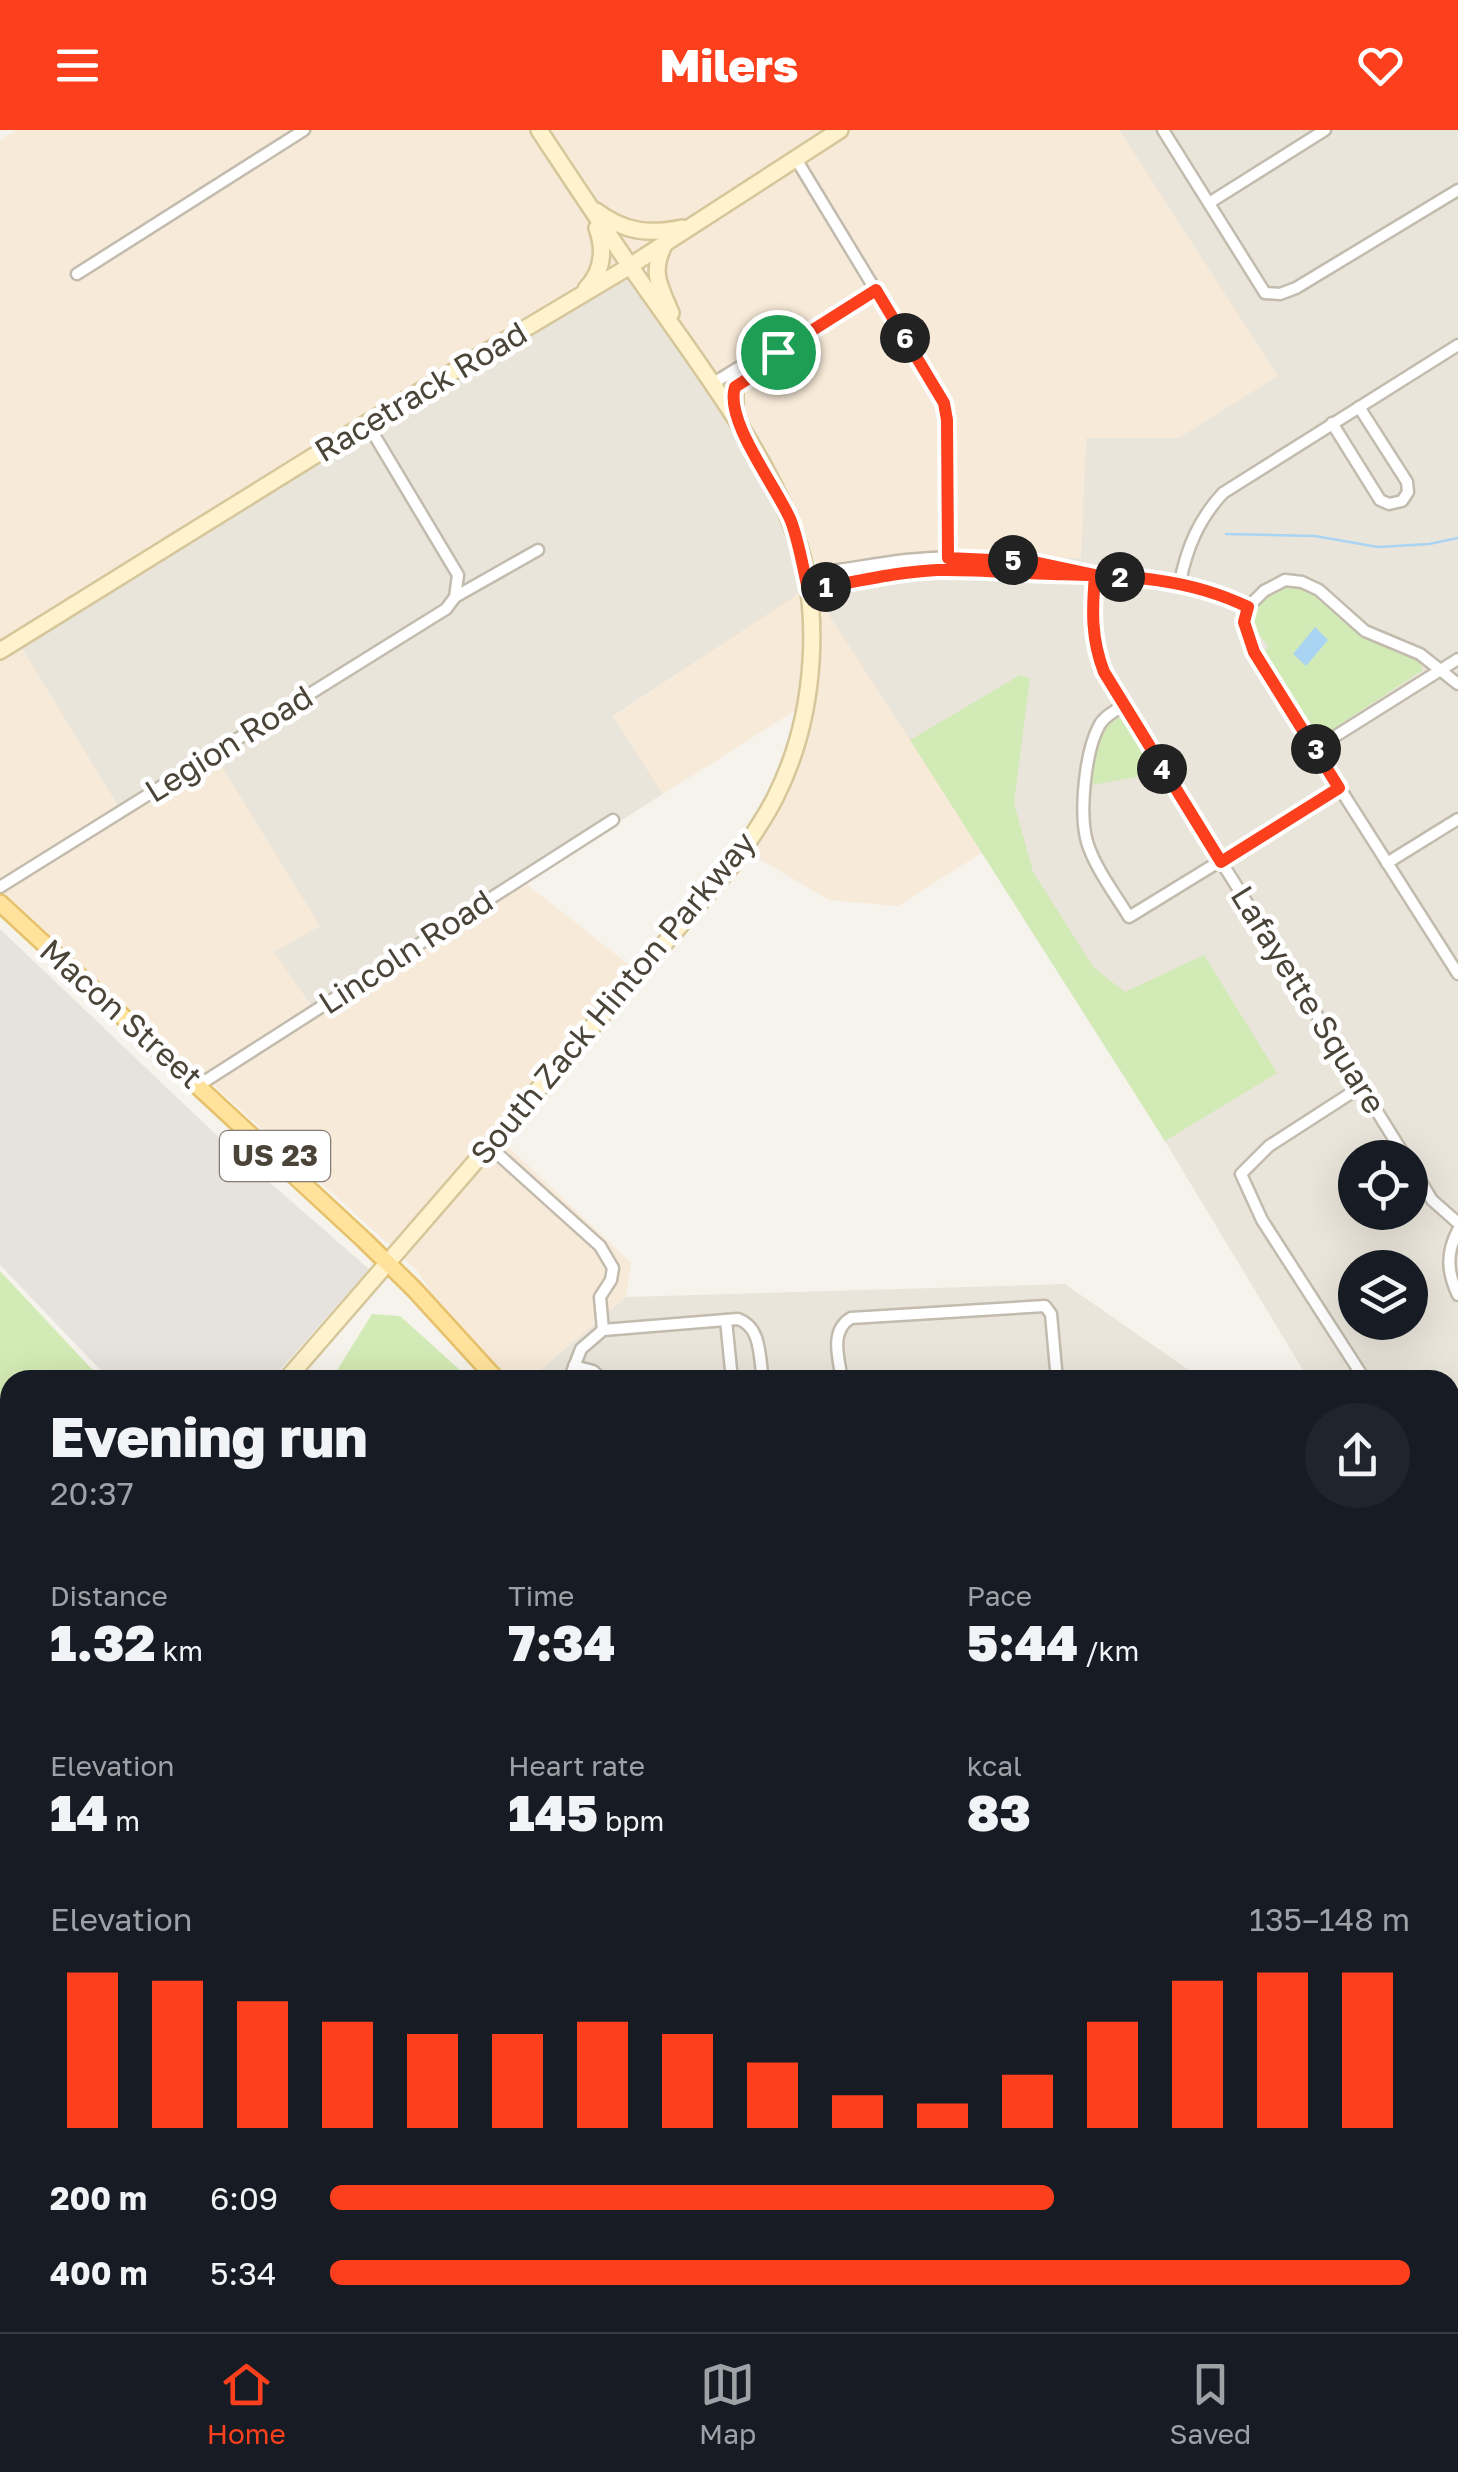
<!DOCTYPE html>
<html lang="en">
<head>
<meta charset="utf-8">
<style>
  :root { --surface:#171b24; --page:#20242c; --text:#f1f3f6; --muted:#9ea1a6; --line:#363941; --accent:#fc3f1d }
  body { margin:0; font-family:"Golos Text",sans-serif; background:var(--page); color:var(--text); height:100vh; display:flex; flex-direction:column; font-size:38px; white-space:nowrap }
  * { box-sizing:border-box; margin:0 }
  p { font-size:32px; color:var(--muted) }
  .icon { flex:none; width:55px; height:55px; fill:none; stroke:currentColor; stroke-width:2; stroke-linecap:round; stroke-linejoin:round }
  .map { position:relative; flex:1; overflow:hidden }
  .sheet { position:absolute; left:0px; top:1240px; width:1460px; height:962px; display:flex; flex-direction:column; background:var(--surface); border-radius:30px 30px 0 0; box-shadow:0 10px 40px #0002 }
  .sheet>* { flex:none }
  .fabs { position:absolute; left:1338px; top:1010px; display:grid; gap:20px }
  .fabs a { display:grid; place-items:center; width:90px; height:90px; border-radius:50%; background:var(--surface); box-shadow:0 10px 40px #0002; font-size:50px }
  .pin { position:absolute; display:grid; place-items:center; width:85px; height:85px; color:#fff; margin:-42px; border:5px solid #fff; border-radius:50%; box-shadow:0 2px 10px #0007 }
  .km { position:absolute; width:50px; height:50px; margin:-25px; border-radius:50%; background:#222; color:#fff; font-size:28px; line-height:50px; text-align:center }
  .round { display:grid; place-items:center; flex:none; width:105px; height:105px; border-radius:52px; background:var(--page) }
  .headline { display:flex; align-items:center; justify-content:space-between; height:170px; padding:0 50px }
  h1 { font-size:55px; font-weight:800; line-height:75px }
  .metrics { display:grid; grid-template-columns:repeat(3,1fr); gap:15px; height:170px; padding:10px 50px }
  .metrics div { display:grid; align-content:center }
  .metrics b { font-size:50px; font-weight:800 }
  .metrics small { font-size:28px; font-weight:400 }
  .metrics p { font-size:28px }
  .chart { height:280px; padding:20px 50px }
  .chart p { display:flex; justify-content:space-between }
  .chart svg { width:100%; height:180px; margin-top:10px; stroke:var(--accent); stroke-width:6 }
  ul { padding:0 50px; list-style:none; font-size:32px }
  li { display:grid; grid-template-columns:160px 120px 1fr; align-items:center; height:75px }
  li i { height:25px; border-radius:12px; background:var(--accent) }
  header { display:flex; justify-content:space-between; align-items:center; height:130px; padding:0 50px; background:var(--accent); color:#fff; font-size:45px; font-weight:800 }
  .tabs { display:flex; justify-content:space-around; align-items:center; height:140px; border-top:2px solid var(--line); background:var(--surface); font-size:28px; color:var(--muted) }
  .tabs a { display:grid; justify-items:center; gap:5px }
  .tabs .selected { color:var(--accent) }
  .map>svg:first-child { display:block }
</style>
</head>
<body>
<header><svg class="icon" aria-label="menu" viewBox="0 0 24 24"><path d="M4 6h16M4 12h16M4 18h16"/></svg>Milers<svg class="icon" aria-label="heart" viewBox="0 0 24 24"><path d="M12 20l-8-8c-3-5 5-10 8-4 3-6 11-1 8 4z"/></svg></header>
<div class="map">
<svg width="1458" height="2202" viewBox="0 0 1458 2202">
  <rect width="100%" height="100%" fill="#f6f3ec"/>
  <g fill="#eae5da" fill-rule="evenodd">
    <path d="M1119 0H1458V1446L1450 1447V1250H1309L1095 895 810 457 613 586 663 664 317 884 273 822 319 796 212 621 118 676 16 510 621 137 728 274 784 374 810 456 852 430 1080 428 1086 308H1178L1277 246ZM1355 1028H1410V1082H1355ZM1355 1138H1410V1192H1355Z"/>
    <polygon points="1065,1154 1203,1250 528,1250 626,1167"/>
    <polygon points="1458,2062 1458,2202 1243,2202 1257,2192 1450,2192 1450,2067"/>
  </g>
  <g fill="#f7ead8">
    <polygon points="16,0 1119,0 1278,246 1178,308 1086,308 1081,428 852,430 824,448 642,125 17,510 118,676 212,621 320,796 274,822 316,884 524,752 643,846 498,1007 631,1133 626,1167 528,1250 484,1250 417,1140 0,761 0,11"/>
    <polygon points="810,456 983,722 898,776 829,770 753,725 802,624 804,575 663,664 613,587"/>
  </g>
  <g fill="#e6e2dd">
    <polygon points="0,799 229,1017 369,1139 271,1250 110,1250 0,1135"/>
    <polygon points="0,1718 10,1736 10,2192 246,2192 251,2202 0,2202"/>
    <polygon points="1226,2192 1234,2202 436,2202 430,2193"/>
  </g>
  <g fill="#d2eab5">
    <path d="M1286 455C1320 457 1332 484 1357 501 1376 514 1416 518 1423 540L1327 603H1315L1263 522 1269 517 1259 504H1254C1250 477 1261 464 1286 455Z"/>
    <polygon points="1020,545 1030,548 1014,673 1033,742 1094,838 1125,862 1204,825 1277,943 1165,1011 910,610"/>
    <path d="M1118 588 1125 591 1158 643 1092 655C1095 631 1092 598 1118 588Z"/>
    <polygon points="0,1141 102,1250 10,1250 10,1736 0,1718"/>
    <polygon points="372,1184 400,1186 471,1250 331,1250"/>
    <polygon points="246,2193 430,2193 436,2202 251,2202"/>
  </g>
  <polygon fill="#a9d4f2" points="1315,497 1328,510 1306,536 1293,524"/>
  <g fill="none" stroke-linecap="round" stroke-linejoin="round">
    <g stroke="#a9d4f2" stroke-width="2.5">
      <polyline points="1226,404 1315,406 1378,417 1429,414 1458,408"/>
      <polyline points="1450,1476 1458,1476"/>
    </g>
    <g stroke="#c2bbae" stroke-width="15">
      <g id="street">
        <polyline points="1163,0 1265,163 1280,164 1296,158 1458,60"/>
        <polyline points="796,29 944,273 947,290 949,440"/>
        <polyline points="1209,73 1325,0"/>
        <polyline points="77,144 304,0"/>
        <polyline points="712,254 767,220 779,222"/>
        <polyline points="734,258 774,232 779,222 876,161"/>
        <polyline points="367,293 458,445 455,467"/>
        <polyline points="1332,293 1380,370 1389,374 1402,371 1408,362 1407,352 1359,277"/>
        <path d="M805 444C839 441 872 434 906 430 961 424 1016 428 1070 439"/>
        <path d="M1095 445C1092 480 1091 509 1103 542L1406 1028"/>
        <path d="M1180 452C1187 417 1199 389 1223 363L1458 215"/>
        <polyline points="808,460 933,440 1095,445 1180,452 1218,463 1248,477 1244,492 1253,522 1458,844"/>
        <polyline points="1248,477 1264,461 1285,450 1302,452 1319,460 1365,501 1420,524 1458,554"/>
        <path d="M1122 576C1114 582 1103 587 1099 596 1085 622 1079 683 1087 712 1095 738 1115 764 1129 787L1339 658"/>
        <polyline points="1315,619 1458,529"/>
        <polyline points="1387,733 1458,689"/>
        <polyline points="0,757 446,479 455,467 538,420"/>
        <polyline points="199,955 613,690"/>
        <polyline points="1362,956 1269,1016 1241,1044 1262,1090 1365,1250"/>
        <polyline points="490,1017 600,1116 613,1138 611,1150 600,1167 603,1200"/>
        <polyline points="1410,1034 1432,1070 1458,1093"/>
        <path d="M1458 1100C1446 1123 1447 1142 1458 1165"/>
        <polyline points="726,1190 732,1250"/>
        <polyline points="574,1236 593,1241 603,1250"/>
        <path d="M569 1250 581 1219 603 1200 738 1189C762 1197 759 1228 763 1250"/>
        <path d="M842 1250C839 1229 829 1201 851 1188L1045 1176 1051 1184 1057 1250"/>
        <polyline points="1450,1332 1458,1330"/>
      </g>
    </g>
    <g stroke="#d6c79b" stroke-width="20">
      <g id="secondary">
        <path d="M596 81C624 102 649 105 682 98"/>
        <path d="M664 115C650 143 660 156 671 183"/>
        <path d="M586 159C603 141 605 120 597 98"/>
        <polyline points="735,257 735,284"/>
        <polyline points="0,521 367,293 630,136 840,0"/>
        <path d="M286 1250 736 731C749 710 765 689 776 666 816 586 825 474 790 391 759 315 706 244 659 177 617 119 578 59 539 0"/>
        <polyline points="0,1579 10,1567"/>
      </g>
    </g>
    <g stroke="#e6c16a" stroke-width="20">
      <g id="primary">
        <polyline points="0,773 364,1110 414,1159 497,1250"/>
        <polyline points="1228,2192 1236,2202"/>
      </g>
    </g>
    <use href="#street" stroke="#fff" stroke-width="10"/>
    <use href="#secondary" stroke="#fff3cd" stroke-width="15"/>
    <use href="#primary" stroke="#ffe39c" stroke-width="15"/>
    <g stroke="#9a9a9a" stroke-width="6">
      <g id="rail">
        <polyline points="0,1753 10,1767"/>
        <polyline points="0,1882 10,1896"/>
        <polyline points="248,2192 253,2202"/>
        <polyline points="293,2192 299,2202"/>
        <polyline points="437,2192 444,2202"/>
      </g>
    </g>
    <use href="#rail" stroke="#fff" stroke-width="2.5" stroke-dasharray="8" stroke-linecap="butt"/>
  </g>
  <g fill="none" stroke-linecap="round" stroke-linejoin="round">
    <g stroke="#fff" stroke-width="20">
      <path id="route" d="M778 222 774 232 735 257C724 291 777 357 791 391 799 413 803 437 808 460 851 453 894 442 937 440 975 439 1014 443 1053 444 1123 446 1184 446 1248 477L1244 492 1254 522 1339 658 1221 732 1104 542C1091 509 1092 480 1095 445L1034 432 948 428 947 290 944 273 876 160 778 222"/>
    </g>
    <use href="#route" stroke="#fc3f1d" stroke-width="12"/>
  </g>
  <g text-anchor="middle" stroke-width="10" stroke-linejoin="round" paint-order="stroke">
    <rect fill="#fff" stroke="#817c74" stroke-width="2.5" x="220" y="1001" width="110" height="50" rx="8"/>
    <g font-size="30" font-weight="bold" fill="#4b4439">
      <text x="275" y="1036">US 23</text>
    </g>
    <g font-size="32" fill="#4b4439" stroke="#fff">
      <text transform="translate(421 262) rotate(-31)" y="11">Racetrack Road</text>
      <text transform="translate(229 614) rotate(-32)" y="11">Legion Road</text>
      <text transform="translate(406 822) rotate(-33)" y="11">Lincoln Road</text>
      <text transform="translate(613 868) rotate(-50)" y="11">South Zack Hinton Parkway</text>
      <text transform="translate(1308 870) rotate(58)" y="11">Lafayette Square</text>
      <text transform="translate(121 884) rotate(42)" y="11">Macon Street</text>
    </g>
  </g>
</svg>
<div class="fabs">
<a><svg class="icon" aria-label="locate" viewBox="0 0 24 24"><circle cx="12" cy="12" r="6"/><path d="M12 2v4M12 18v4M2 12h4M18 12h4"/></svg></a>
<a><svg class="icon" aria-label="layers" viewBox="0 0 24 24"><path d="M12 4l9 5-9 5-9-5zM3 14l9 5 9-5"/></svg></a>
</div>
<div class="pin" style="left:778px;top:222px;background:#1e9e55"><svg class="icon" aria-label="arrive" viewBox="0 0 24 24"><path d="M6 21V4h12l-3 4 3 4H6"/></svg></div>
<b class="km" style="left:826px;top:457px">1</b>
<b class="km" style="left:1120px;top:447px">2</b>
<b class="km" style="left:1316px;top:619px">3</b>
<b class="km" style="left:1162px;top:639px">4</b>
<b class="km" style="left:1013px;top:430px">5</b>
<b class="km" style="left:905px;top:208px">6</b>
<section class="sheet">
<div class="headline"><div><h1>Evening run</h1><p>20:37</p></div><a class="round"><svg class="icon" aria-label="share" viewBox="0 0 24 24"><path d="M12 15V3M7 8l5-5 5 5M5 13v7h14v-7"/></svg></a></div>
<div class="metrics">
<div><p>Distance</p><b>1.32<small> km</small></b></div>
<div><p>Time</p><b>7:34</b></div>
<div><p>Pace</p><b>5:44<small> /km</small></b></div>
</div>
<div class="metrics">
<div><p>Elevation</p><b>14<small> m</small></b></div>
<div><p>Heart rate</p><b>145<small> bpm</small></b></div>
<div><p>kcal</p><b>83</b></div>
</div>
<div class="chart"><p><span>Elevation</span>135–148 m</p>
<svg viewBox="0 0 160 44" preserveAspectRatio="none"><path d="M5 44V6M15 44V8M25 44V13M35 44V18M45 44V21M55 44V21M65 44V18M75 44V21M85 44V28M95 44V36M105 44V38M115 44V31M125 44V18M135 44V8M145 44V6M155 44V6"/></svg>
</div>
<ul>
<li><b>200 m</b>6:09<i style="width:67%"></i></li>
<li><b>400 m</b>5:34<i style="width:100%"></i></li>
</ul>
</section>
</div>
<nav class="tabs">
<a class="selected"><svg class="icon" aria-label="home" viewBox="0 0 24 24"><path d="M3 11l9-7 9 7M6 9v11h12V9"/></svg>Home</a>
<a><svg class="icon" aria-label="map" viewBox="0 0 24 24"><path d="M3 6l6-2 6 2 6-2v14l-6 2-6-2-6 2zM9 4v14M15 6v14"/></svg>Map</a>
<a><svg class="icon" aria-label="saved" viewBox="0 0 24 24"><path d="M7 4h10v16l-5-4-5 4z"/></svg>Saved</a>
</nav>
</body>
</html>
